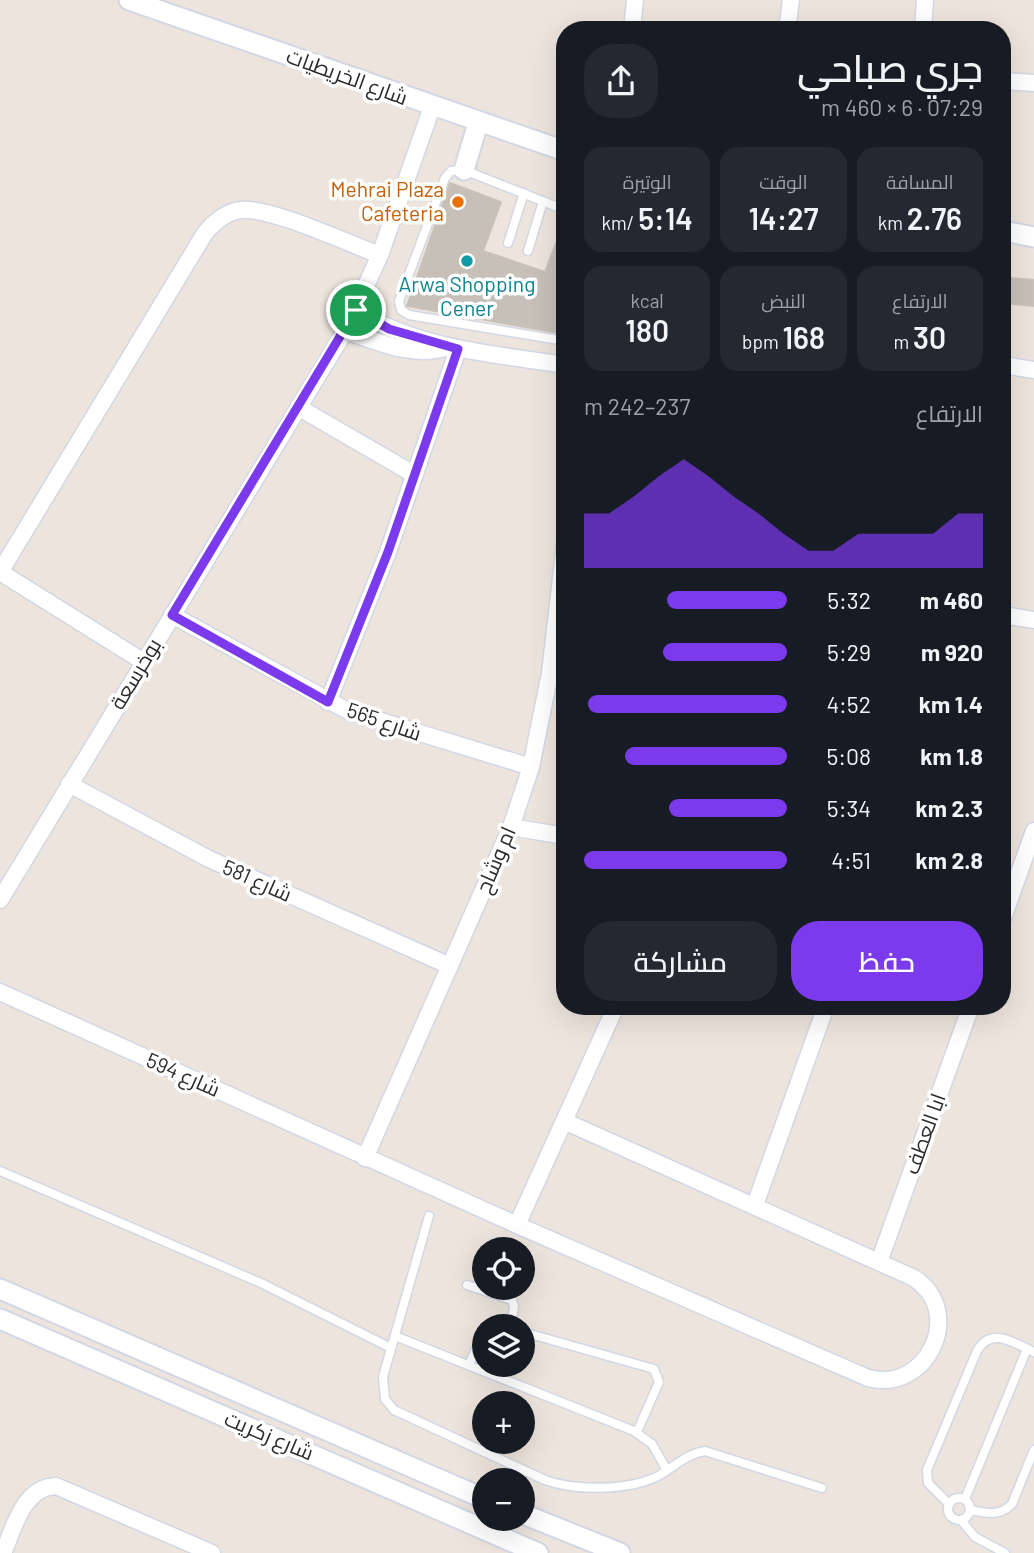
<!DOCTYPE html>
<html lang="ar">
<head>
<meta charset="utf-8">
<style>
  :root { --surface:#171b24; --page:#242831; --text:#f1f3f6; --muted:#9ea1a6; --accent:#7c3aed }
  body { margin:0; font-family:Barlow,Cairo,sans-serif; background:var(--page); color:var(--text); direction:rtl; height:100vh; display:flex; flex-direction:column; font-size:26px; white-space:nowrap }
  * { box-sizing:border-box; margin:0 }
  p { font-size:23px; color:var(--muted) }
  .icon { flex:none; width:38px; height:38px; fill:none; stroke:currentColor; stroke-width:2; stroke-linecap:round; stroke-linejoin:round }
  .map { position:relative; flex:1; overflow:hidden; direction:ltr }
  .sheet { position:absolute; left:556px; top:21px; width:455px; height:994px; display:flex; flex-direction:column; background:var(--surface); border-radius:28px; box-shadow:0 7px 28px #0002; direction:rtl }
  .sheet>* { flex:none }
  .buttons { position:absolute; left:472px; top:1237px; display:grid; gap:14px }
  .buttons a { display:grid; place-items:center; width:63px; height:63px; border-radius:50%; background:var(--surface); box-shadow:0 7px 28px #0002; font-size:35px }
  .pin { position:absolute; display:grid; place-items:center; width:60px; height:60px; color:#fff; margin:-30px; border:4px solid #fff; border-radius:50%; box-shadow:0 2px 7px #0007 }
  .round { display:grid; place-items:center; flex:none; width:74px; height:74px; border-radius:28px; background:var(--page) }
  .summary { display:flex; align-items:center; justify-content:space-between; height:119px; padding:0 28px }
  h1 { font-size:38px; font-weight:600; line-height:52px }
  .stats { display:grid; grid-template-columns:repeat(3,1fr); gap:10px; height:119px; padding:7px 28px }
  .stats div { display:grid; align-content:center; border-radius:18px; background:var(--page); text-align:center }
  .stats b { font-size:30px; font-weight:600 }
  .stats small { font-size:19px; font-weight:400 }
  .stats p { font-size:19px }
  .chart { height:196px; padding:14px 28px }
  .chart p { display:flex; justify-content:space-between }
  .chart svg { width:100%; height:126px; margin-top:7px; fill:var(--accent); opacity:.7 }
  .primary-button { display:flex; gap:14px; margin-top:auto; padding:14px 28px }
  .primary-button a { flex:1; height:80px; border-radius:28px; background:var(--accent); color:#fff; font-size:28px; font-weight:600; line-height:80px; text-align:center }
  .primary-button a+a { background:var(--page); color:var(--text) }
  ul { padding:0 28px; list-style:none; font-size:23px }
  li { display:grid; grid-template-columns:112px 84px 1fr; align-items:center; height:52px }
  li i { height:18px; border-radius:9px; background:var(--accent) }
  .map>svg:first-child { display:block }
</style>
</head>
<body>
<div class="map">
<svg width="1034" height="1553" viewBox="0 0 1034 1553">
  <rect width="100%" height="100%" fill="#ede5dd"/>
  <g fill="#c6c0b9" stroke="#c9c1b7" stroke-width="2">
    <polygon points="450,183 501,202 483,251 545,272 565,220 565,334 407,306"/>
    <polygon points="1008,278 1034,280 1034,306 1005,303"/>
  </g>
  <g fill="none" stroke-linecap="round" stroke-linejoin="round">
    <g stroke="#d2d7e4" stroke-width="11">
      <g id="service">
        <polyline points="398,208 429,221"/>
        <polyline points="565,210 464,170 451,171 445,178 399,301 401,310 409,315 565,341"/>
        <polyline points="508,243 524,193"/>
        <polyline points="528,251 543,201"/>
        <polyline points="0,1171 261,1283 391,1348"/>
        <path d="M429 1216 383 1377 385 1399 394 1410 545 1480C576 1491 628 1491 658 1476 675 1467 685 1454 705 1451L822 1488"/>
        <polyline points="467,1285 512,1300 514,1306 511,1326"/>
        <polyline points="523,1332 654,1369 659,1382 637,1432"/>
        <polyline points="395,1336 634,1431 652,1444 667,1470"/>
        <polyline points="469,1365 476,1349 485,1341"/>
        <circle cx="959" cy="1509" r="11"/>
        <polyline points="965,1499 1027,1349"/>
        <path d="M949 1504 928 1483 927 1470 977 1351C991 1326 1014 1343 1034 1352"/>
        <path d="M971 1510C987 1513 999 1517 1012 1504L1034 1450"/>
        <polyline points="961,1520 975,1537 1005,1553"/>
      </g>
    </g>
    <g stroke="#d2d7e4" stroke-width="19">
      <g id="minor">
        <polyline points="632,30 635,0"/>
        <polyline points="787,30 791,0"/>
        <polyline points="923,30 925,0"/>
        <polyline points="1003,81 1034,83"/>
        <path d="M356 310C418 349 494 354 565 365"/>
        <path d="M345 331C377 341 414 359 448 347"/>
        <polyline points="1003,365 1034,370"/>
        <polyline points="298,407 415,475"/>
        <path d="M0 572 205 233C215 221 226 212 241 210 271 207 349 244 380 255"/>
        <polyline points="0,572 144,662"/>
        <polyline points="172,615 348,711 531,767"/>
        <polyline points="1003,615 1034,620"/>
        <polyline points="328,702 388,552 458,349"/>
        <polyline points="69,784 209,859 450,966"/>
        <polyline points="511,827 565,836"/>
        <polyline points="0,900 345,331 380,255 432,107"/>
        <polyline points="1003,918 1034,831"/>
        <path d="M0 992 517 1225 868 1378C927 1394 966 1312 914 1278L564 1121"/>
        <polyline points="365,1158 511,827 531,767 550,673 565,544"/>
        <polyline points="755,1205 826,1006"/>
        <polyline points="517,1225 616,1006"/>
        <polyline points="879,1262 971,1006"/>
        <path d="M3 1553C14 1528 23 1487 56 1486L212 1553"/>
      </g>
    </g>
    <g stroke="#d2d7e4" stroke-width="23">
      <g id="tertiary">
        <polyline points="129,0 565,151"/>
        <polyline points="464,170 478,123"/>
        <polyline points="1003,231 1034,237"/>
        <polyline points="0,1289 485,1499"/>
        <polyline points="0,1319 538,1553"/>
        <polyline points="523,1514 620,1553"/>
      </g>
    </g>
    <use href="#service" stroke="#fff" stroke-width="8"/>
    <use href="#minor" stroke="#fff" stroke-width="16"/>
    <use href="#tertiary" stroke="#fff" stroke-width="19"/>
  </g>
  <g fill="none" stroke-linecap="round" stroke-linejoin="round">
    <g stroke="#fff" stroke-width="14">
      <polygon id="route" points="356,310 389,329 458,349 388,552 328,702 172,615"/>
    </g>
    <use href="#route" stroke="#7c3aed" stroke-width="9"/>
  </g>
  <circle fill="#e8710a" stroke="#fff" stroke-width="2.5" cx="458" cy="202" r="7"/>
  <circle fill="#0f9aa8" stroke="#fff" stroke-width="2.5" cx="467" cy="261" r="7"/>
  <g text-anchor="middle" stroke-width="7" stroke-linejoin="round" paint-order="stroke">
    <g font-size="21" fill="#2b2b2b" stroke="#fff">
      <text transform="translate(347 77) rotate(20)" y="7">شارع الخريطيات</text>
      <text transform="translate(136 674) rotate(-59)" y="7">بوخرسعة</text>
      <text transform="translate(384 722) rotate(19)" y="7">شارع 565</text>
      <text transform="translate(496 860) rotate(-67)" y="7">ام وشاح</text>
      <text transform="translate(257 881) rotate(24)" y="7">شارع 581</text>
      <text transform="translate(183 1075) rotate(24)" y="7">شارع 594</text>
      <text transform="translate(925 1134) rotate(-70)" y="7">ابا العطف</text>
      <text transform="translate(269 1436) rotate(23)" y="7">شارع زكريت</text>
    </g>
    <g font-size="21" fill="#c56008" stroke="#fff" text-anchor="end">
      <text x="444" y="197">Mehrai Plaza<tspan x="444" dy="24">Cafeteria</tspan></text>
    </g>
    <g font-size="21" fill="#0d838f" stroke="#fff">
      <text x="467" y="292">Arwa Shopping<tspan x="467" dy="24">Cener</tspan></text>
    </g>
  </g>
</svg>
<div class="buttons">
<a><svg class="icon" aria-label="locate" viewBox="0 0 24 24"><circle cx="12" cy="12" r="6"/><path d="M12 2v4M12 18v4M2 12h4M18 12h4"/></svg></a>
<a><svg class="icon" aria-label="layers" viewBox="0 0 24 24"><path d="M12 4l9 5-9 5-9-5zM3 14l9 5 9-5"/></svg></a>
<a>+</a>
<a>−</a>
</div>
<div class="pin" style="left:356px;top:310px;background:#1e9e55"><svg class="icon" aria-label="arrive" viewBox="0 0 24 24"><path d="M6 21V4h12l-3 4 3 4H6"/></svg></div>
<section class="sheet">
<div class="summary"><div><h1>جري صباحي</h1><p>07:29 · 6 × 460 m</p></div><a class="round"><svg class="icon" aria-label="share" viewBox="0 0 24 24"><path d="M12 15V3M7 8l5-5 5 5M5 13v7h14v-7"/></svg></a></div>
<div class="stats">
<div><p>المسافة</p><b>2.76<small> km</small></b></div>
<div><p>الوقت</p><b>14:27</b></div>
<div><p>الوتيرة</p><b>5:14<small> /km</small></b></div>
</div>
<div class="stats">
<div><p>الارتفاع</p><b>30<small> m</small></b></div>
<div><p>النبض</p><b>168<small> bpm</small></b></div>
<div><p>kcal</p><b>180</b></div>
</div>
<div class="chart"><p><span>الارتفاع</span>237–242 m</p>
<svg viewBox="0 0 160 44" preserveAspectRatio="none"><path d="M0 44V25L10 25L20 19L30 12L40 6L50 12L60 19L70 25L80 32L90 38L100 38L110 32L120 32L130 32L140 32L150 25L160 25V44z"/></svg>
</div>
<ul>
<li><b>460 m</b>5:32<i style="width:59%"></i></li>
<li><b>920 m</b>5:29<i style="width:61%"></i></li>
<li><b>1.4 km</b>4:52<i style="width:98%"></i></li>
<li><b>1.8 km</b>5:08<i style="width:80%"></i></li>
<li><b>2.3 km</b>5:34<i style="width:58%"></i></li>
<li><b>2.8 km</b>4:51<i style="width:100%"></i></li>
</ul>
<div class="primary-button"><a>حفظ</a><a>مشاركة</a></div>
</section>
</div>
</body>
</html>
